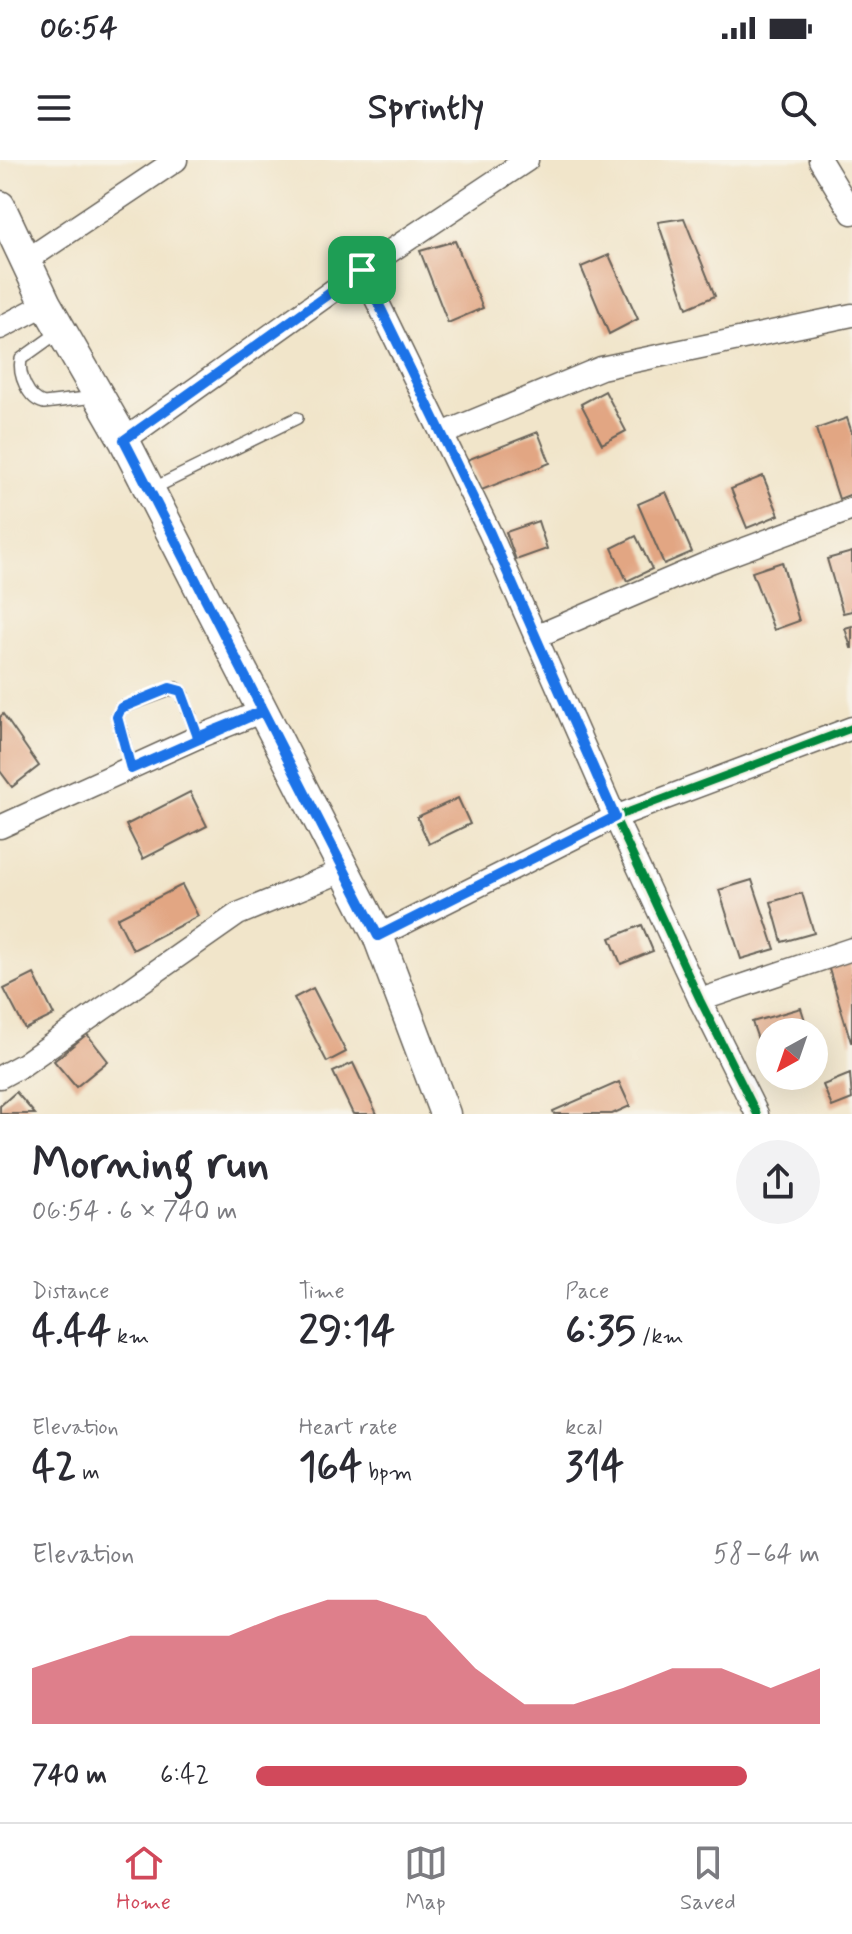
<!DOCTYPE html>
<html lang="en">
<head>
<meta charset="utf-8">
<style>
  :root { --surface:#fff; --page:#f2f2f3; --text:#2b2b33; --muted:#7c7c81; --line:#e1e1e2; --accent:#d1495b }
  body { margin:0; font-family:Mynerve,sans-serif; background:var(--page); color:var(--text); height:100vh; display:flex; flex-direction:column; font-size:30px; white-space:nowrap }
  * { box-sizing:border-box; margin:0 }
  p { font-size:26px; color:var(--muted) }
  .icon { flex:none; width:44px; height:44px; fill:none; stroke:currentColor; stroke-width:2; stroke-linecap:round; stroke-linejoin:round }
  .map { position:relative; height:954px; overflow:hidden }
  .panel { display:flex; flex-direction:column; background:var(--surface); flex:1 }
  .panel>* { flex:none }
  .needle { width:52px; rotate:220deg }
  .controls { position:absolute; left:756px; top:858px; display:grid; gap:16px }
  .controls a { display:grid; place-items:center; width:72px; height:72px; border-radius:50%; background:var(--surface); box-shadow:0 8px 32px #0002; font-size:40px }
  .pin { position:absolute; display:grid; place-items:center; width:68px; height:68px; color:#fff; margin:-34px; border-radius:16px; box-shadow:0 4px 12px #0006 }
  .round { display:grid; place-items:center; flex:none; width:84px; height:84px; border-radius:42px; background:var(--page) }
  .overview { display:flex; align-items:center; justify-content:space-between; height:136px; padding:0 32px }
  h1 { font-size:44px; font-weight:800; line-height:60px }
  .stats { display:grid; grid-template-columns:repeat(3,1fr); gap:12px; height:136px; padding:8px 32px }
  .stats div { display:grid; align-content:center }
  .stats b { font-size:40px; font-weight:800 }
  .stats small { font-size:22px; font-weight:400 }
  .stats p { font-size:22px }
  .chart { height:224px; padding:16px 32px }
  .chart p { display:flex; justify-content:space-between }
  .chart svg { width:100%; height:144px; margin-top:8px; fill:var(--accent); opacity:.7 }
  ul { padding:0 32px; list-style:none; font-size:26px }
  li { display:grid; grid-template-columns:128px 96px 1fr; align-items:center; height:60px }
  li i { height:20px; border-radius:10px; background:var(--accent) }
  .status { display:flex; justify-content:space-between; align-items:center; height:56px; padding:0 40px; background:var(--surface); direction:ltr }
  .status svg { height:22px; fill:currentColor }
  header { display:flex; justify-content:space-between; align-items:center; height:104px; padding:0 32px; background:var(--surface); font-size:36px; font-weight:800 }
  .tabs { display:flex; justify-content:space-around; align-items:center; height:112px; border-top:2px solid var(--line); background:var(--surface); font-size:22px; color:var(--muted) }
  .tabs a { display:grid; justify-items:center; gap:4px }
  .tabs .selected { color:var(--accent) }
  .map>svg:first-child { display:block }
</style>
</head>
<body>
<div class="status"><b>06:54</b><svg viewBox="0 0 49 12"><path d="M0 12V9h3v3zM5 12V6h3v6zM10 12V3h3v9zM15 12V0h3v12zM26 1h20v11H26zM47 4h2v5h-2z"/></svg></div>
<header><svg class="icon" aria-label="menu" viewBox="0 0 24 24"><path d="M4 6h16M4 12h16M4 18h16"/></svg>Sprintly<svg class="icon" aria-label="search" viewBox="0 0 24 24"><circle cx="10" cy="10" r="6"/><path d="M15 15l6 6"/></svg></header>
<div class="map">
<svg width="852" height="954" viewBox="0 0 852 954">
  <rect width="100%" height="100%" fill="#f7f3e8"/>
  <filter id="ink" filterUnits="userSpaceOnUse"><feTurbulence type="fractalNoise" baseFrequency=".0125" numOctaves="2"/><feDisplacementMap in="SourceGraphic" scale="16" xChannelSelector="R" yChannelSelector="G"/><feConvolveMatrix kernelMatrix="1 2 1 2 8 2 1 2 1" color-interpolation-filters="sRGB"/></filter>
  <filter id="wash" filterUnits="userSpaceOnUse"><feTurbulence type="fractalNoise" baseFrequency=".006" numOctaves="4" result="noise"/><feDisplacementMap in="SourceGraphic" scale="32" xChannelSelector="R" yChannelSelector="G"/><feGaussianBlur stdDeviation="1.8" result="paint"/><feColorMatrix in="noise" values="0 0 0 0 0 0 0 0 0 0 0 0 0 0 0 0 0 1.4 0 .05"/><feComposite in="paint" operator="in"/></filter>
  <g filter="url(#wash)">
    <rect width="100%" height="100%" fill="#f1e5ca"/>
    <g id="blocks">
      <g fill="#e2a683">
        <polygon points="684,58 715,136 687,148 658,62"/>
        <polygon points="455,81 483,148 448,163 420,91"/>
        <polygon points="609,95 638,159 609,174 581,107"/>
        <polygon points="605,231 626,271 602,284 581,244"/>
        <polygon points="847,258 852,273 852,334 839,339 816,269"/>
        <polygon points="538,272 550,303 479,331 467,300"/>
        <polygon points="763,316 779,355 747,368 731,329"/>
        <polygon points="666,332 692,392 664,404 638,344"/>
        <polygon points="538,361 547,389 516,400 506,372"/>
        <polygon points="636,376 652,409 627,421 612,388"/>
        <polygon points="852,392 852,451 843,453 827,399"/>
        <polygon points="782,402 799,461 774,470 752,412"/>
        <polygon points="852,466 852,488 851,488 845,468"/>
        <polygon points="3,554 39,606 12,627 0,611 0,557"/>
        <polygon points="190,632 207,666 143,699 126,665"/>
        <polygon points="458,638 470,664 429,684 417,657"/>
        <polygon points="752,720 775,789 741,799 719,730"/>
        <polygon points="182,725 198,756 133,790 117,758"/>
        <polygon points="802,733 814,773 782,782 771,742"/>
        <polygon points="642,765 653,791 621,804 610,778"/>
        <polygon points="852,799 852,882 851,882 828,806"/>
        <polygon points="34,814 54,855 25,869 4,829"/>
        <polygon points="313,828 346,892 327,902 294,838"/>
        <polygon points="801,848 808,870 770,872 770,882 760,885 752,862"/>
        <polygon points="87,874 108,901 76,927 54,901"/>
        <polygon points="353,903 377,954 353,954 333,912"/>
        <polygon points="850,914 852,939 832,947 823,925"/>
        <polygon points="619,922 630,946 612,954 554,954 553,951"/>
        <polygon points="16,932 35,954 0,954 0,946"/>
      </g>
    </g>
  </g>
  <g filter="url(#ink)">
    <use href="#blocks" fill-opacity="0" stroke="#676259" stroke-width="2"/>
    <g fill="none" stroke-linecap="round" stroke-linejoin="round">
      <g stroke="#676259" stroke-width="14">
        <g id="service">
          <path d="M60 171 21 199C18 215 28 239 44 243L95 237"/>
          <polyline points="150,330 297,258"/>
          <polyline points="131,608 117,557 121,548 176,528 181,531 198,577"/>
        </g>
      </g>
      <g stroke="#676259" stroke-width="25">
        <g id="minor">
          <polyline points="820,0 852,53"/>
          <polyline points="27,100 176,0"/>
          <polyline points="362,110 490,373 615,657 700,840 757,954"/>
          <polyline points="0,168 46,144"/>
          <polyline points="442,274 601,208 852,155"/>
          <polyline points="124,280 362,110 527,0"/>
          <polyline points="535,477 710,402 852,349"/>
          <polyline points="0,667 198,577 263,551"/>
          <polyline points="378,776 615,657 852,568"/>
          <polyline points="700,840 852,789"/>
          <polyline points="0,917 24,904 238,754 345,710"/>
        </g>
      </g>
      <g stroke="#676259" stroke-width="33">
        <polyline id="secondary" points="0,46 46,144 124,280 378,776 445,954"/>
      </g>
      <use href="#service" stroke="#fff" stroke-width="11"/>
      <use href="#minor" stroke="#fff" stroke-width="22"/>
      <use href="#secondary" stroke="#fff" stroke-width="30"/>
      <g stroke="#f7f3e8" stroke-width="13">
        <g id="cycleway">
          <polyline points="362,110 490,373 615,657 700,840 757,954"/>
          <polyline points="378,776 615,657 852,568"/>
        </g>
      </g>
      <use href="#cycleway" stroke="#00873e" stroke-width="8"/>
    </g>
  </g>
  <g fill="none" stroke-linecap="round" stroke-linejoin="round" filter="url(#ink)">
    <g stroke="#fff" stroke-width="16">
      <polyline id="route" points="362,110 124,280 263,551 198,577 181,531 170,528 121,548 117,557 131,609 263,551 378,776 615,657 490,373 362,110"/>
    </g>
    <use href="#route" stroke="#1a73e8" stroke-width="10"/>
  </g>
</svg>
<div class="controls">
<a><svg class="needle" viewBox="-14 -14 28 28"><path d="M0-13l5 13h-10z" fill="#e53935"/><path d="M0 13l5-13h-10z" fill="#7c7c81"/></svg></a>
</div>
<div class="pin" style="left:362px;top:110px;background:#1e9e55"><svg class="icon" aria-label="arrive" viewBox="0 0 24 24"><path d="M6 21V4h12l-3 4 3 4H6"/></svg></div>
</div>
<section class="panel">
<div class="overview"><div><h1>Morning run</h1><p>06:54 · 6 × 740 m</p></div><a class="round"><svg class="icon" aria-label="share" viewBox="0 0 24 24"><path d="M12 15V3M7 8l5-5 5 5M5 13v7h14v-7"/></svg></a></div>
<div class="stats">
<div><p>Distance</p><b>4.44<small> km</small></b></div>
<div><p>Time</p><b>29:14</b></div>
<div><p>Pace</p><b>6:35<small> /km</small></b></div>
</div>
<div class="stats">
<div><p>Elevation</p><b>42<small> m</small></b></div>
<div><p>Heart rate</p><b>164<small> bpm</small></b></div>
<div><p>kcal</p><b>314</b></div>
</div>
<div class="chart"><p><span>Elevation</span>58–64 m</p>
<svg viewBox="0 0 160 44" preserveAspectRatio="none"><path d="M0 44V27L10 22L20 17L30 17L40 17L50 11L60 6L70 6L80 11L90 27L100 38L110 38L120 33L130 27L140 27L150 33L160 27V44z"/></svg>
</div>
<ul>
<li><b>740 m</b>6:42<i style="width:87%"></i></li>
</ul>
</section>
<nav class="tabs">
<a class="selected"><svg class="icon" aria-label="home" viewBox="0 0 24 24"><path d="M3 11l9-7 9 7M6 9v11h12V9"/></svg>Home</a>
<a><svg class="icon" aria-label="map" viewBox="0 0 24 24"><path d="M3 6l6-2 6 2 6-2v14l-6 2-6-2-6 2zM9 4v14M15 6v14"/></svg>Map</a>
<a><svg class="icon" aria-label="saved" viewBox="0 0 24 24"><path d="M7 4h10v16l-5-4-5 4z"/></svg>Saved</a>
</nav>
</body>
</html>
